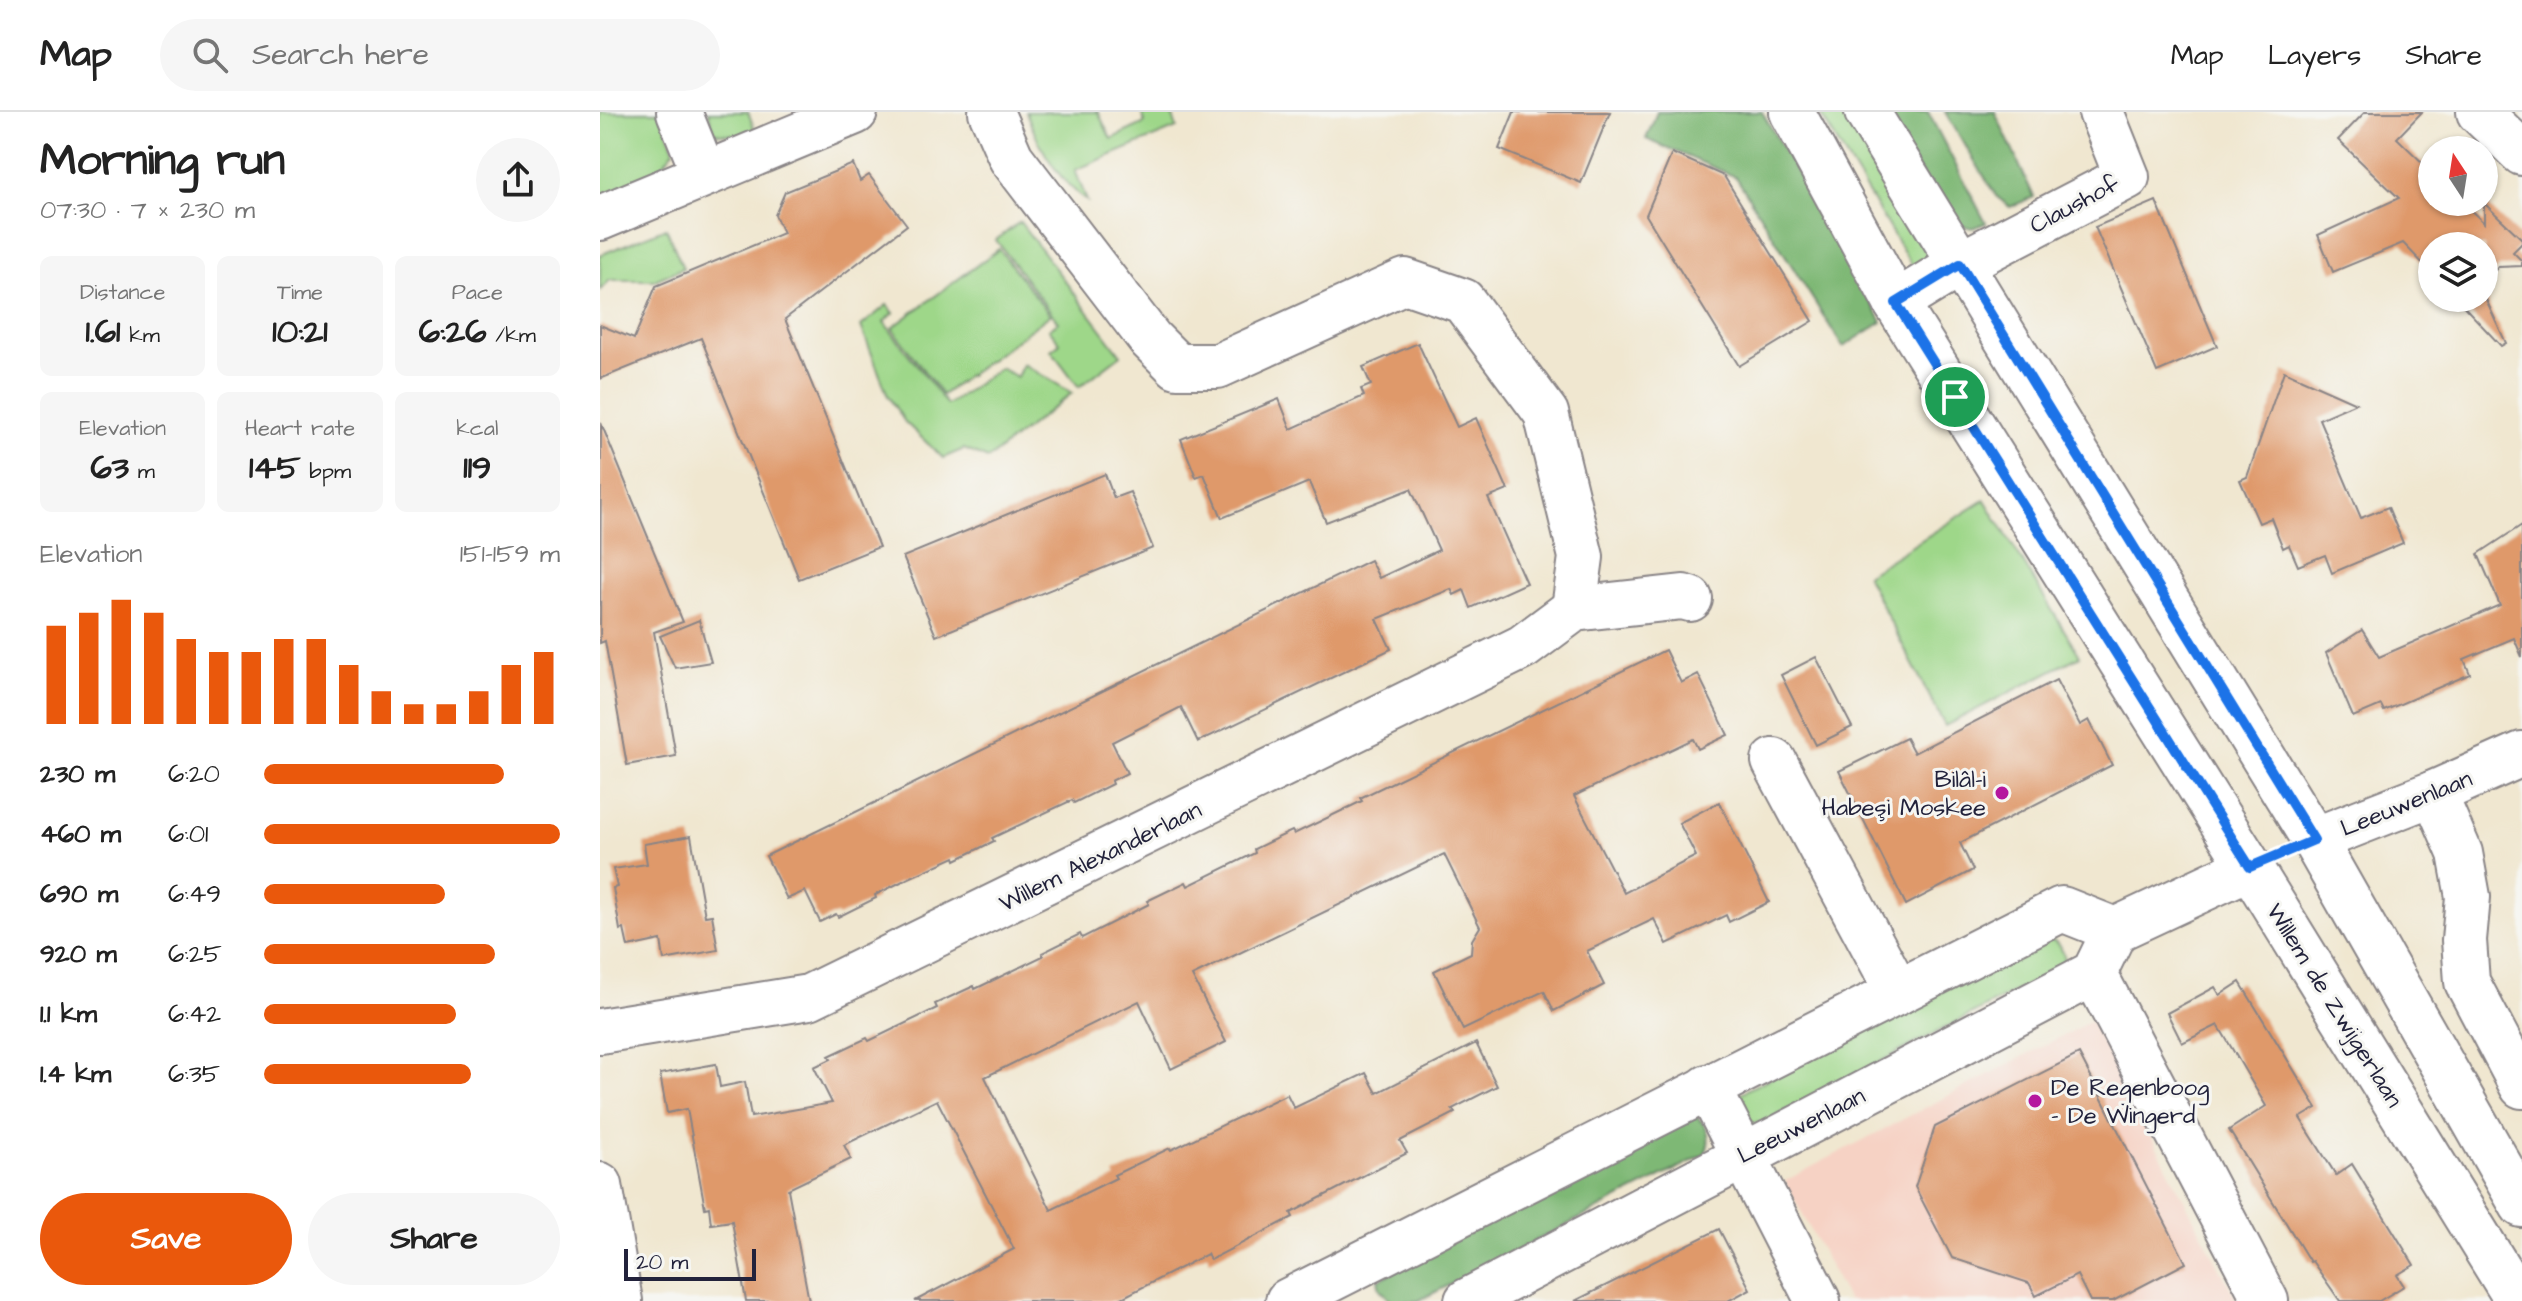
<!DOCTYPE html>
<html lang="en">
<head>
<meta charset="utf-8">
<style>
  :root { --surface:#fff; --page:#f6f6f6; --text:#222; --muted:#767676; --line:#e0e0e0; --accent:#ea580c }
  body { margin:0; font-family:"Architects Daughter",sans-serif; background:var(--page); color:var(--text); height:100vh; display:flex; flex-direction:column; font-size:30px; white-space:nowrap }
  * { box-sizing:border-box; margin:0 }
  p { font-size:26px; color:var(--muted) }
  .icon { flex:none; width:44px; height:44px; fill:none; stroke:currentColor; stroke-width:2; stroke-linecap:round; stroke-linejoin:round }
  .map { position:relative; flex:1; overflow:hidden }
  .details { display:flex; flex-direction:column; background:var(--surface); width:600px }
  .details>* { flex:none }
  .needle { width:52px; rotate:348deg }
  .fabs { position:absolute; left:1818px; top:24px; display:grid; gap:16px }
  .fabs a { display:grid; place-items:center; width:80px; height:80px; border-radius:50%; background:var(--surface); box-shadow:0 2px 6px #0004; font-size:40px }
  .scale { position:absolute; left:24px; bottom:20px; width:132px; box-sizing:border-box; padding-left:8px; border:4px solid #22223b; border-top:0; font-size:22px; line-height:28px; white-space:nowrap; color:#22223b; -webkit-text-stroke:6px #f6f6f2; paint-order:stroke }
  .pin { position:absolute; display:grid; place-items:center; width:68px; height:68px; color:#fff; margin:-34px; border:4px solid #fff; border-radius:50%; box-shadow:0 2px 8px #0007 }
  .round { display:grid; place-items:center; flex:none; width:84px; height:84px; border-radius:42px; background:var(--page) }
  .summary { display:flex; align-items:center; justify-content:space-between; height:136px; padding:0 40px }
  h1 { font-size:44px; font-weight:700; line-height:60px }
  .stats { display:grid; grid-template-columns:repeat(3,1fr); gap:12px; height:136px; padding:8px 40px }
  .stats div { display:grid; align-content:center; border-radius:12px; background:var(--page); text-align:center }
  .stats b { font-size:34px; font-weight:700 }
  .stats small { font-size:22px; font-weight:400 }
  .stats p { font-size:22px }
  .chart { height:224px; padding:16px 40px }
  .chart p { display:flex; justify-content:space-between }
  .chart svg { width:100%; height:144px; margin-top:8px; stroke:var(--accent); stroke-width:6 }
  .action { display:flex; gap:16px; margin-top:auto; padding:16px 40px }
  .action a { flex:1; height:92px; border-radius:48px; background:var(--accent); color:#fff; font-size:32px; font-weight:700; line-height:92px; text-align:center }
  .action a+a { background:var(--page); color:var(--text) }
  ul { padding:0 40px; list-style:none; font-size:26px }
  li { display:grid; grid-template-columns:128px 96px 1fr; align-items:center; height:60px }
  li i { height:20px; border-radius:10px; background:var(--accent) }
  header { display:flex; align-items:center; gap:48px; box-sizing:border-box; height:112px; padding:0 40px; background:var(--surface); border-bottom:2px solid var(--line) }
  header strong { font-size:38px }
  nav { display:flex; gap:44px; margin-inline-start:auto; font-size:28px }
  .search { width:560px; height:72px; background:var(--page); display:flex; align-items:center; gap:20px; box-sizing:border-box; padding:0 28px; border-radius:44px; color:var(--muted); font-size:30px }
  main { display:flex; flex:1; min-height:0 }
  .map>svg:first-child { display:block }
</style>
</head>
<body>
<header>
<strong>Map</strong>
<div class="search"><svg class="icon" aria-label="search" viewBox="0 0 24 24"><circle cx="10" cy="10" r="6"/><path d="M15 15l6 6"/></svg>Search here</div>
<nav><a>Map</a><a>Layers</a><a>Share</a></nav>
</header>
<main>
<section class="details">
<div class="summary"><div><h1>Morning run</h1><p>07:30 · 7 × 230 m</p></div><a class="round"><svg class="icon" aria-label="share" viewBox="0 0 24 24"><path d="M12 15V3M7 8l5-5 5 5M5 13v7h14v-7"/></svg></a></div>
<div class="stats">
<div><p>Distance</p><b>1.61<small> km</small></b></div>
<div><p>Time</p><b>10:21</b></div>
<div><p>Pace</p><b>6:26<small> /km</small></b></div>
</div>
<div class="stats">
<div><p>Elevation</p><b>63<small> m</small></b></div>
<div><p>Heart rate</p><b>145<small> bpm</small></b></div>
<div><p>kcal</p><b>119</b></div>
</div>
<div class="chart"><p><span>Elevation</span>151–159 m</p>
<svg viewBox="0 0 160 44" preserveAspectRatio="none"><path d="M5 44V14M15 44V10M25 44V6M35 44V10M45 44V18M55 44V22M65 44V22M75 44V18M85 44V18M95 44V26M105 44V34M115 44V38M125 44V38M135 44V34M145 44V26M155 44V22"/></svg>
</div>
<ul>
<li><b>230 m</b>6:20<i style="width:81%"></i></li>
<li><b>460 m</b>6:01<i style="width:100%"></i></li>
<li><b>690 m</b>6:49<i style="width:61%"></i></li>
<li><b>920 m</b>6:25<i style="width:78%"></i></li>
<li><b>1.1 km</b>6:42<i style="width:65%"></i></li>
<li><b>1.4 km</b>6:35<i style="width:70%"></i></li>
</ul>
<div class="action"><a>Save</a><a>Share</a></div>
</section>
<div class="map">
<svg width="1922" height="1189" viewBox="0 0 1922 1189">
  <rect width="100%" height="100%" fill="#f6f6f2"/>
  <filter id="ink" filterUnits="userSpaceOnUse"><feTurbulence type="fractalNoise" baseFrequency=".0125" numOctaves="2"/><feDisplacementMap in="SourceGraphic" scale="16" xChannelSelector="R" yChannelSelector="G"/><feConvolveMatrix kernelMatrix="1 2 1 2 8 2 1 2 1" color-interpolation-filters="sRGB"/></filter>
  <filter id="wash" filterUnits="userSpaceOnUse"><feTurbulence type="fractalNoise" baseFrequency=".006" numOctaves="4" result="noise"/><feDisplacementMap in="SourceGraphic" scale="32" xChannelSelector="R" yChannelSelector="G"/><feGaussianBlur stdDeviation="1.8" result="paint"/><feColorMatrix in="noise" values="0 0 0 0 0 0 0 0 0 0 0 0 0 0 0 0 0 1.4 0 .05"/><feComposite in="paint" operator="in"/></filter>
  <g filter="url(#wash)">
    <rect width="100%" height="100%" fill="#f0e7d0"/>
    <polygon fill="#f6d2c4" points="1491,909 1637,1189 1248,1189 1185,1069"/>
    <g fill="#9ed789" stroke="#607c62" stroke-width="2">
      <polygon points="0,0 60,0 74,38 50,70 0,90"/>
      <polygon points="108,0 148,0 158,26 115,21"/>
      <path d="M426 0H498L511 27 545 11 541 0H571L577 16 475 58 487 89C458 68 438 33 426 0Z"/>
      <polygon points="1219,0 1250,0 1341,147 1319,162 1312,154"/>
      <polygon points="420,110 521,243 479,275 451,238 460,231 449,217 458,210 396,128"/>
      <polygon points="66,116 83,156 55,168 10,168 0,178 0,143"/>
      <polygon points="399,137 450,203 342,283 292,216"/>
      <polygon points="287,193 294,201 284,210 347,293 400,256 417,265 423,252 472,281 388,347 364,337 343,346 305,310 288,284 261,214"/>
      <polygon points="1385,388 1480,544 1345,614 1266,463"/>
      <path d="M1442 824C1456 828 1461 833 1465 847L1460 856 1163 1011H1153L1145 1005 1137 983Z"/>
    </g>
    <g fill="#7eb875" stroke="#506d58" stroke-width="2">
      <polygon points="1057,0 1162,0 1282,210 1243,235 1136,65 1046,27"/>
      <polygon points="1279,0 1328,0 1386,111 1373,116 1355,112"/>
      <polygon points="1345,0 1395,0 1434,85 1410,95 1396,84"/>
      <path d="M1092 1003C1108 1010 1113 1028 1104 1043L818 1189H791L780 1177 778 1168Z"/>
    </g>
    <g id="blocks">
      <g fill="#df996a">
        <polygon points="914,0 1010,0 981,71 899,37"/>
        <polygon points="1765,0 1822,0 1797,26 1832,60 1832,90 1862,90 1884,111 1884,91 1922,127 1922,131 1913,140 1922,149 1922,154 1898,155 1884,170 1884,134 1832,134 1832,161 1803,131 1733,160 1718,123 1799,86 1738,28"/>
        <polygon points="1072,41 1124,64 1213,209 1139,254 1046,103"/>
        <polygon points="253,52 260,69 269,63 307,113 185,207 279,435 199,467 101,226 0,267 0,213 34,227 56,174 183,121 175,103 185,80"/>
        <polygon points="1556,89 1617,234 1557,260 1495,115"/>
        <polygon points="1884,183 1906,231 1901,234 1856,186 1884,186"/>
        <polygon points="818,231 857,315 876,306 908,378 888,386 926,471 871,496 864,478 854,483 851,477 777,507 791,537 598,630 581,595 512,630 527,661 511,669 512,672 474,691 472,688 392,726 394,729 356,748 355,745 309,766 275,783 276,786 238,805 236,802 220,810 205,779 187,787 166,744 770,448 779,466 839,438 811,377 726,410 709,370 622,406 604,362 596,365 581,327 679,287 691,317 764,284 761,277 771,273 763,255"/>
        <polygon points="1684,259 1756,291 1719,307 1761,406 1788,395 1803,431 1732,461 1725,443 1698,454 1689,433 1683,436 1671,406 1659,411 1640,368 1647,365"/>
        <polygon points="1,311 83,510 54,520 76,644 27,653 5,529 0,531"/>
        <polygon points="505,362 514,386 530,380 553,436 336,524 303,445"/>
        <polygon points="1922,413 1922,545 1914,526 1864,547 1870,562 1784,599 1781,593 1753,605 1726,541 1762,518 1779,545 1900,493 1878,442"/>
        <polygon points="99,508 111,550 75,556 60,524"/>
        <polygon points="1065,538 1081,571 1098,562 1128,623 1098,637 1093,627 974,684 1024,781 1096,744 1079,711 1119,690 1169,790 1129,810 1126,803 1067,832 1054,807 987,839 1004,873 954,899 944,879 863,918 834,859 871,841 872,828 880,815 844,742 592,864 626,930 571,957 539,889 385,965 451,1098 516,1066 514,1063 570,1036 571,1038 687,982 694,996 766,961 777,981 876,931 897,974 852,997 855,1001 800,1029 807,1041 691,1101 693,1105 610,1148 607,1142 516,1189 315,1189 414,1137 337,988 244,1033 251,1047 188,1077 209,1189 146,1189 132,1109 111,1112 109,1095 105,1096 87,997 67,1001 60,962 116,952 120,975 145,970 151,1005 232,991 214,955 231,947 229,944 267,926 269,929 337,896 335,892 374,874 375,877 443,844 442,841 480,822 482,826 549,792 547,789 586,770 588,774 655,741 654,737 692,719 694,722 762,689 760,686"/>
        <polygon points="1216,545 1252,615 1216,633 1181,563"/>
        <polygon points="1456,568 1480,613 1489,608 1512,653 1360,731 1373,758 1306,793 1239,659 1306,626 1314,641"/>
        <polygon points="91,724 105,804 112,803 118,838 64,848 61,828 28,835 24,817 20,818 13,776 17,775 13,757 47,752 44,732"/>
        <polygon points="1640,870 1717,996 1700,1006 1736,1063 1752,1052 1814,1153 1797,1163 1804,1174 1779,1189 1740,1189 1712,1149 1710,1150 1629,1018 1666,994 1618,913 1582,931 1567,901 1615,875 1620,883"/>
        <polygon points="1479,942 1586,1151 1513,1189 1490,1189 1477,1163 1436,1184 1429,1171 1352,1146 1315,1075 1335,1015"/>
        <polygon points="1119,1117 1150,1177 1128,1189 975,1189"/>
      </g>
    </g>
  </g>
  <g filter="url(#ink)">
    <use href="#blocks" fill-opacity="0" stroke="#898486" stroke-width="2"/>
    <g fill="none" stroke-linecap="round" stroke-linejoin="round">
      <g stroke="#898486" stroke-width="48">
        <g id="minor">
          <polyline points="79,0 104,62"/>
          <polyline points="391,0 411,46 550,227 577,254 618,254 805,169 863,189 946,301 981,445 974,497"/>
          <polyline points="1879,0 1922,41"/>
          <polyline points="0,106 255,0"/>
          <polyline points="1360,152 1527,65 1501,0"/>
          <polyline points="1174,649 1298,880"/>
          <polyline points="1834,681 1860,741 1868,785 1864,828 1867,870 1922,974"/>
          <polyline points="1714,728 1834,681 1922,642"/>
          <polyline points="1494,861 1666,1189"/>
          <polyline points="0,919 209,885 923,535 974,497 1083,485 1090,487"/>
          <polyline points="1108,975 1218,1189"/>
          <polyline points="0,1073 20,1189"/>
          <polyline points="688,1189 1462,797 1515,818"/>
          <polyline points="867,1189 1494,861 1515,818 1650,755"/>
        </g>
      </g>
      <g stroke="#898486" stroke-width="48">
        <g id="major">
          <polyline points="1192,0 1296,191 1650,755 1918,1189"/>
          <polyline points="1267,0 1714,728 1922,1093"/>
          <polyline points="1296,191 1360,152"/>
        </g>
      </g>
      <use href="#minor" stroke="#fff" stroke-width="44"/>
      <use href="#major" stroke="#fff" stroke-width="44"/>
    </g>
  </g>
  <g fill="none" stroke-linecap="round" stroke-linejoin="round" filter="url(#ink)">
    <g stroke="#fff" stroke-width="16">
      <polygon id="route" points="1360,152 1714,728 1650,755 1296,191"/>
    </g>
    <use href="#route" stroke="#1a73e8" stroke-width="10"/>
  </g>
  <g fill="#b5179e" stroke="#f6f6f2" stroke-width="3">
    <circle cx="1402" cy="681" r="8"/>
    <circle cx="1435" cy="989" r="8"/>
  </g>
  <g text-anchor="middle" stroke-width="6" stroke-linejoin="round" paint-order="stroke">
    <g font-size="24" fill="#22223b" stroke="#f6f6f2">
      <text transform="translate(1474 92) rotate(-28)" y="8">Claushof</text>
      <text transform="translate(1806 691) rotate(-22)" y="8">Leeuwenlaan</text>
      <text transform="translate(500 744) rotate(-26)" y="8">Willem Alexanderlaan</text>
      <text transform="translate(1735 893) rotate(58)" y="8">Willem de Zwijgerlaan</text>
      <text transform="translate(1201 1013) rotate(-27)" y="8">Leeuwenlaan</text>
    </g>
    <g font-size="24" fill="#22223b" stroke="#f6f6f2" text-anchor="end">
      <text x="1386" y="675">Bilâl-i<tspan x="1386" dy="28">Habeşi Moskee</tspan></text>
      <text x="1451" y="983" text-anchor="start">De Regenboog<tspan x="1451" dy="28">- De Wingerd</tspan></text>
    </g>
  </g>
</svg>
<div class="fabs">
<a><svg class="needle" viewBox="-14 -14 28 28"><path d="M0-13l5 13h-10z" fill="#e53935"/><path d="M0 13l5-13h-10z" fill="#767676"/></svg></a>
<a><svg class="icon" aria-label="layers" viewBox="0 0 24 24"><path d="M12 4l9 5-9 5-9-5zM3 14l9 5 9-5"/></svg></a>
</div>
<div class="scale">20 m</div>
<div class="pin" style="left:1355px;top:285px;background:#1e9e55"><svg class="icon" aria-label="arrive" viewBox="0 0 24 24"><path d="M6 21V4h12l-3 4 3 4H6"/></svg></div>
</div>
</main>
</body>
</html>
